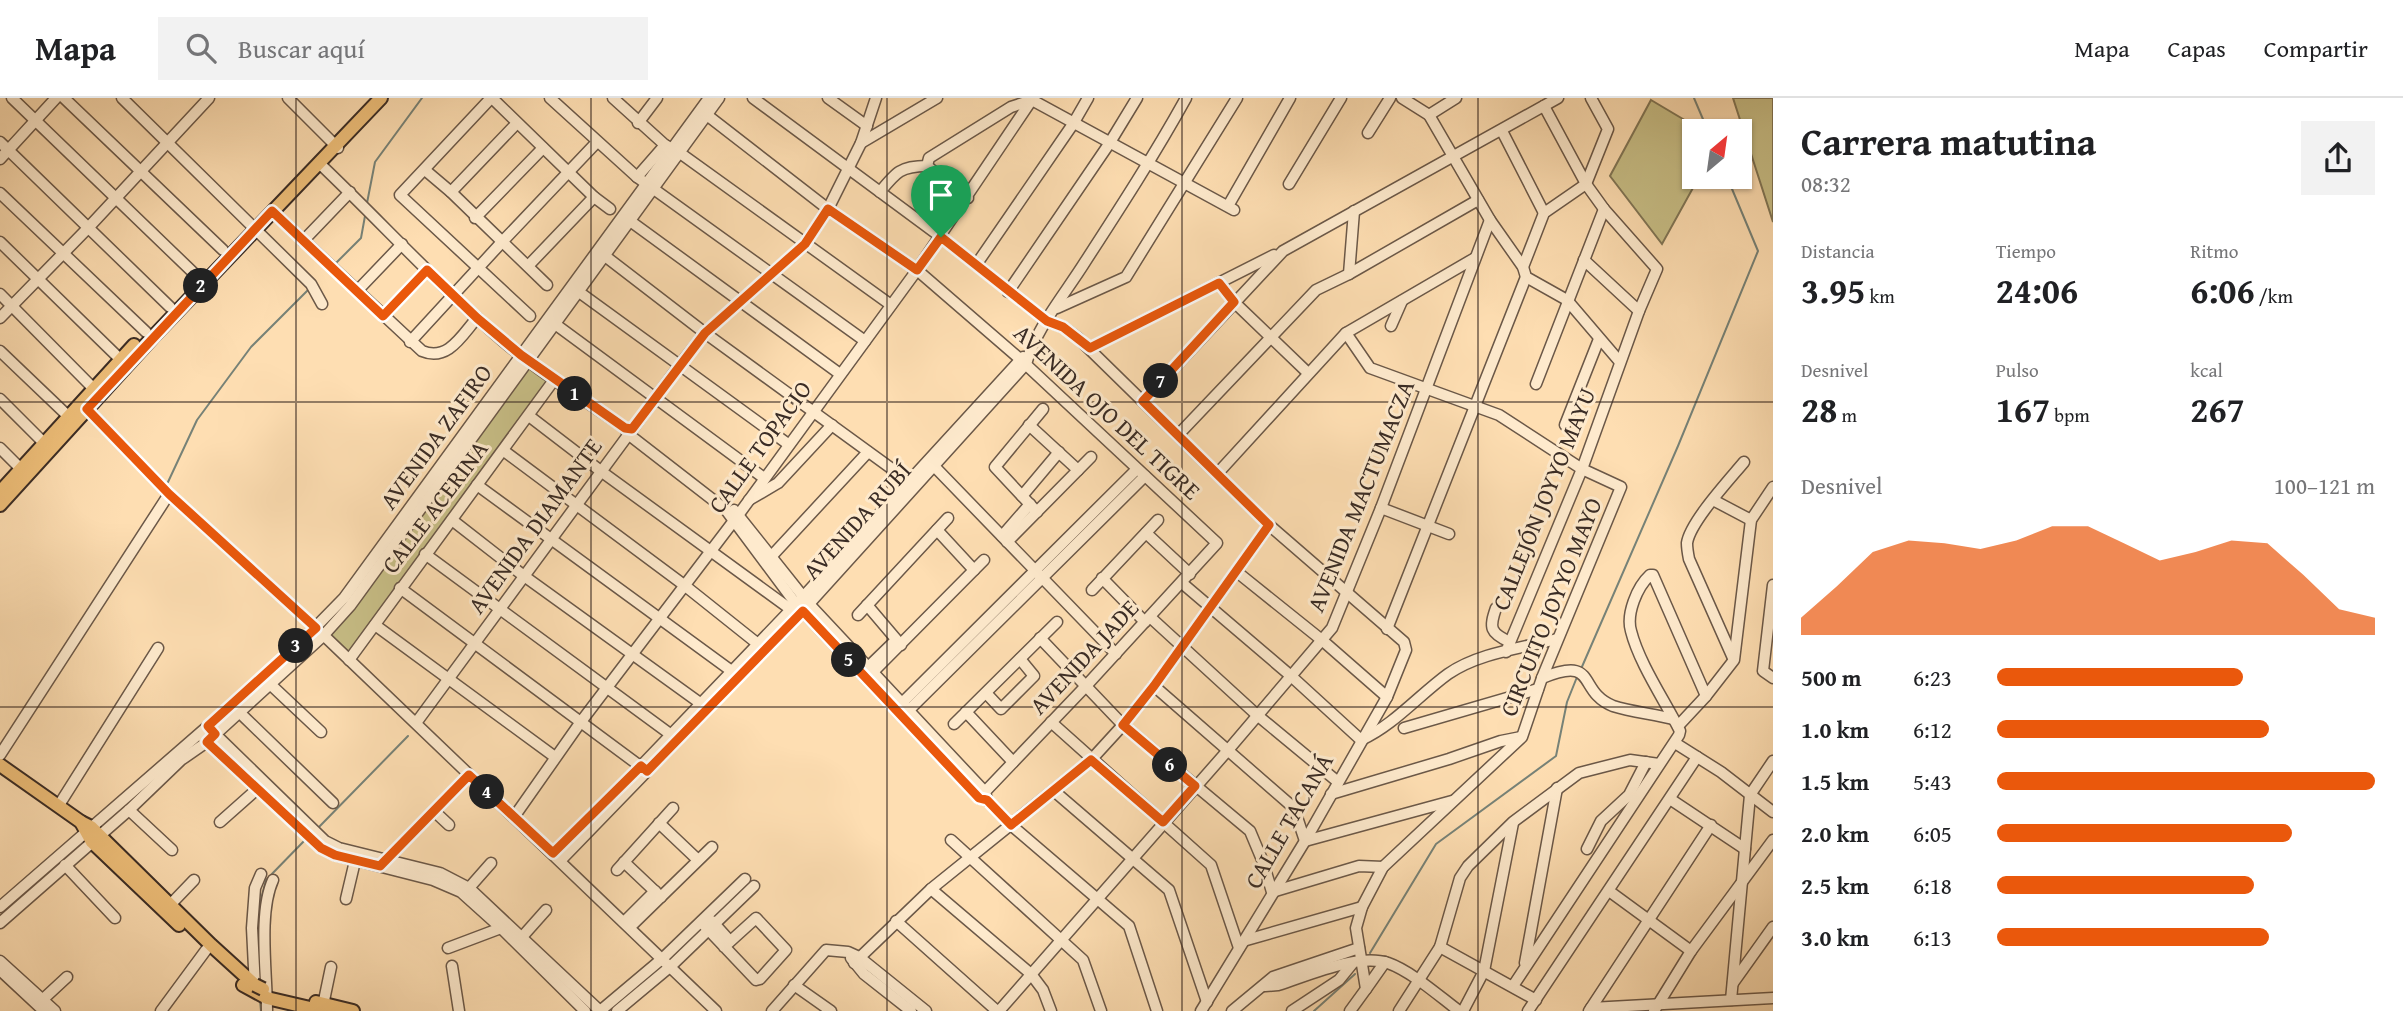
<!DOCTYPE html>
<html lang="es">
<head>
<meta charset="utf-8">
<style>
  :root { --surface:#fff; --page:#f2f2f2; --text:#202124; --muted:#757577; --line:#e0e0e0; --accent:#ea580c }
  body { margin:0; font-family:"Gentium Book Plus",serif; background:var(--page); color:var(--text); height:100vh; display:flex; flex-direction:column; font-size:26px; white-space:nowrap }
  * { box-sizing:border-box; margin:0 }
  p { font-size:23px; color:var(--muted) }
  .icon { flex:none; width:38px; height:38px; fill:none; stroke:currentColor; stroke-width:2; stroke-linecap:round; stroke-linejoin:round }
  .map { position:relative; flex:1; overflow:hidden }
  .details { display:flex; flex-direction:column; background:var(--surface); width:630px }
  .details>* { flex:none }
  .needle { width:46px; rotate:29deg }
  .tools { position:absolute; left:1682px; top:21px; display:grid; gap:14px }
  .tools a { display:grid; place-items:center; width:70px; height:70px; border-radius:0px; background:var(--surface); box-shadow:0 2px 5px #0004; font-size:35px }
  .pin { position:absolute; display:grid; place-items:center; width:60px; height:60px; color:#fff; margin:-72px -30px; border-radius:50% 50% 50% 0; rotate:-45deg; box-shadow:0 0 7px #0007 }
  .pin .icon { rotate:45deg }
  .km { position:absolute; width:35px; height:35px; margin:-18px; border-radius:50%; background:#222; color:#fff; font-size:19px; line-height:35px; text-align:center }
  .round { display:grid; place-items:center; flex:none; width:74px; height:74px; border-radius:0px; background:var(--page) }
  .head { display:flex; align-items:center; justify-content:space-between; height:119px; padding:0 28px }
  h1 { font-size:38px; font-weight:600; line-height:52px }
  .metrics { display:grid; grid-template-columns:repeat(3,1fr); gap:10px; height:119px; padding:7px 28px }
  .metrics div { display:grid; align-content:center }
  .metrics b { font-size:35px; font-weight:600 }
  .metrics small { font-size:19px; font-weight:400 }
  .metrics p { font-size:19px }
  .chart { height:196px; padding:14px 28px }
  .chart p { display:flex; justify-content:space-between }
  .chart svg { width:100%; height:126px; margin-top:7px; fill:var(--accent); opacity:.7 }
  ul { padding:0 28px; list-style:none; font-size:23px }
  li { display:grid; grid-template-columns:112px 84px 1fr; align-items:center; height:52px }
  li i { height:18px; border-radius:9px; background:var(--accent) }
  header { display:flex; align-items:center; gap:42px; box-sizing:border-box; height:98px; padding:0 35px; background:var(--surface); border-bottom:2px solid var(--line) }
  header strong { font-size:33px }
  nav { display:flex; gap:38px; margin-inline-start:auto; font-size:24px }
  .search { width:490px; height:63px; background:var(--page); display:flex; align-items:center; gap:18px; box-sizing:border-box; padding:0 24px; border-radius:0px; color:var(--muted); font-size:26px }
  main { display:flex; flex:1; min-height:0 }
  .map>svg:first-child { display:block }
</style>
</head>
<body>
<header>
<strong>Mapa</strong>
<div class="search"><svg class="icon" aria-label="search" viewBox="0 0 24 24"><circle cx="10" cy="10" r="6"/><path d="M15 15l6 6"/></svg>Buscar aquí</div>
<nav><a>Mapa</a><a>Capas</a><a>Compartir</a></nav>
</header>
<main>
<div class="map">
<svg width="1773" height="913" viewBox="0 0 1773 913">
  <rect width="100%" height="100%" fill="#fedeb2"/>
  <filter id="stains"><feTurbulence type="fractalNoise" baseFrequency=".00286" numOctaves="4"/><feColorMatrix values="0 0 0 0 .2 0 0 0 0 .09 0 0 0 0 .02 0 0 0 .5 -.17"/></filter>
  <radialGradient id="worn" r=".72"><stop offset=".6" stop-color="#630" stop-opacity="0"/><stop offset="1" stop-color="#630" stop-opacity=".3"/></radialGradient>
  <g fill="#c8bf87" stroke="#817656" stroke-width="2">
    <polygon points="1733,0 1773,0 1773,124"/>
    <polygon points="1651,2 1703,33 1694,33 1694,79 1699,79 1662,146 1610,78"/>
    <polygon points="530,267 551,283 349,554 327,538"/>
  </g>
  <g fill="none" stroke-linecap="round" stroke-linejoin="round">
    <g stroke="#778277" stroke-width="2">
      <polyline points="1694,0 1708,33"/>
      <polyline points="367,105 375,64 422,0"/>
      <polyline points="336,165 361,140 365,118"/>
      <polyline points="168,384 197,322 251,249 308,192"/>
      <polyline points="1581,571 1678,348 1758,153 1727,79"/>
      <polyline points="318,730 408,638"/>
      <polyline points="258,813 266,782 306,741"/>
      <polyline points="257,825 259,882"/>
      <polyline points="1370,855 1436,746 1556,658 1567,604 1577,579"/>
      <polyline points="260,902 261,913"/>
      <polyline points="1314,913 1355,876"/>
    </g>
    <g stroke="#6b5848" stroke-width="13">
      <g id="minor">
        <polyline points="12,0 204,185"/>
        <polyline points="64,0 223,152"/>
        <polyline points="122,0 311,186 322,206"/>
        <polyline points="288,0 338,50"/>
        <polyline points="491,0 400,97 530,218"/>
        <polyline points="492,0 594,99 610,111"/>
        <polyline points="550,0 637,79 865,243"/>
        <polyline points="613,0 665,47 680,55 891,207"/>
        <polyline points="753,0 941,139 1047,223 1063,229 1078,240 1269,427 1404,544 1406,552 1387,599 1305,743 1201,913"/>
        <polyline points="828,0 867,28"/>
        <polyline points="1402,0 1429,17 1490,122 1523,169 1526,179 1567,202 1620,264"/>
        <polyline points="703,14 828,111 917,172 1020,261 1217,445 1085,589 979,700"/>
        <polyline points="1429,17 1456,0"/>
        <polyline points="638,25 657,0"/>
        <polyline points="1502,33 1544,115"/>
        <polyline points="1368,35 1390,0"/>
        <polyline points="0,44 170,209"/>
        <polyline points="861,45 937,0"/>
        <polyline points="0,61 56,0"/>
        <path d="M319 65C381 124 438 187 503 243 541 275 584 302 625 330L628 336 726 412 796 506 979 700 987 702"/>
        <polyline points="927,68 929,60 1011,9 1032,2 1234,112"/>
        <polyline points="927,68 968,100"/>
        <polyline points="425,72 451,94 547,187"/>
        <polyline points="637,79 665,47"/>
        <polyline points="1289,86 1341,0"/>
        <polyline points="451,94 517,25"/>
        <path d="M880 94C896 74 901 68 927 68"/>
        <polyline points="0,95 146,234"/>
        <polyline points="1228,108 1290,0"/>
        <path d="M272 113 422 253C448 264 462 237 477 220"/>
        <polyline points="475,120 543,50"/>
        <polyline points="626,120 840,276"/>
        <polyline points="303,143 350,94"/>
        <polyline points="0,144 120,261"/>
        <polyline points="605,158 705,235 910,384"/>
        <polyline points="1584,162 1639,213"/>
        <polyline points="976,167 1073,26 1088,0"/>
        <polyline points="528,168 594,99"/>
        <polyline points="1523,169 1544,115 1586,86 1608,31 1591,0"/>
        <polyline points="1349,176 1354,113"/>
        <polyline points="1219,185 1234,204 1308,275"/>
        <polyline points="357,193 402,146"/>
        <polyline points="579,194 788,346"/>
        <polyline points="1008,194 1109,46 1137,0"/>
        <polyline points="0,196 93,290"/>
        <polyline points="1057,210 1126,179 1237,0"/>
        <polyline points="383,218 427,172"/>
        <polyline points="0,220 88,130 209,0"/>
        <polyline points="555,226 764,380"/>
        <polyline points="1391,228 1402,203"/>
        <polyline points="1346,235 1370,270 1499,317 1582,371 1621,389 1542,580 1522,639 1383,769 1362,809 1356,830 1366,891 1350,913"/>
        <polyline points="410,244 502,144 597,44"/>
        <polyline points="1090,250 1274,157"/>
        <polyline points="0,253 68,318"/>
        <polyline points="1536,286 1604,111"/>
        <polyline points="0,301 44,345"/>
        <polyline points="1143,303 1283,153 1558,0"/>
        <polyline points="87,311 169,396 316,530 716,913"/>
        <polyline points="529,318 602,374 793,513"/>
        <polyline points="1029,327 1078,372"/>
        <polyline points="1565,327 1599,241"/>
        <polyline points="1178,337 1316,192 1349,176 1478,102"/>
        <polyline points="0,350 21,371"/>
        <polyline points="504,353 684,487 758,546"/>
        <polyline points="932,366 1116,556"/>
        <polyline points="1217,376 1346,235 1475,160"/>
        <polyline points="477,387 737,577"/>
        <polyline points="1022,398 1059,354"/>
        <polyline points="749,402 778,385 832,327"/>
        <polyline points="1713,402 1751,422"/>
        <polyline points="1381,410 1449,436"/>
        <polyline points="734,412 809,506 985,694 987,702 1011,727 1129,828 1157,913"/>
        <polyline points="1037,414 995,369 1043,311"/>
        <polyline points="452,422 524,478 700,605"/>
        <polyline points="937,432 974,472"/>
        <polyline points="1146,435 1190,476"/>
        <polyline points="1002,438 1030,406"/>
        <polyline points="1007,444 1091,359"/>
        <polyline points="425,456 670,636"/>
        <polyline points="768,462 868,354"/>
        <polyline points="1237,474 1323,543 1387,599"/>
        <polyline points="1102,480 1145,524"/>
        <path d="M1182 485 1291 578 1361 642C1394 627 1419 597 1448 576 1478 555 1522 550 1557 541"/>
        <polyline points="1773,487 1763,573 1773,580"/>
        <polyline points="400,490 644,671"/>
        <polyline points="1092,492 1158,422"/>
        <polyline points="867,507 901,547"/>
        <path d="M1496 510C1489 530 1490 535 1510 544"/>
        <polyline points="858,517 948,420"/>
        <polyline points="1150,519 1257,617 1338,684"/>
        <polyline points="375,527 555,659"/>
        <polyline points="1387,531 1526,179"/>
        <polyline points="1040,540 1123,627 1250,733 1263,764 1272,794 1359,768 1383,769"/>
        <polyline points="1506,554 1582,371 1639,213 1657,171 1604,111 1586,86 1544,8"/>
        <path d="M1733 560 1689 461C1688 456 1687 450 1687 445 1690 424 1730 381 1744 364"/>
        <polyline points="349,562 554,282"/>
        <polyline points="864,573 896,542"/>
        <polyline points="869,578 984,462"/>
        <path d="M1542 580C1599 557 1576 593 1613 608 1632 614 1654 616 1673 621"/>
        <polyline points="270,586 321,634"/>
        <polyline points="1154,588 1294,710 1305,743 1452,703"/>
        <polyline points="986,595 1001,611 1034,578 1020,561"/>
        <polyline points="900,607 1137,371"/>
        <polyline points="239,614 333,705"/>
        <polyline points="907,614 1145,378"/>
        <polyline points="966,614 1013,664"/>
        <polyline points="1051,624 1211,767 1239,850"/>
        <polyline points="416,625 679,268 705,235 805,146 828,111 861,45 876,0"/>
        <polyline points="954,626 1057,524"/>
        <polyline points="1678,628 1706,598 1734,562 1751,422 1773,389"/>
        <polyline points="1404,630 1538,591"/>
        <polyline points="212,633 325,743 339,750 440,775 469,790 600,913"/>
        <polyline points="204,641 321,750 335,757 433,782 461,794 501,830 585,913"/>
        <polyline points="1675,645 1721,674 1773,714"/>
        <polyline points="0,657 169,396"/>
        <polyline points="1054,693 1169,792 1207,904"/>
        <polyline points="1331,696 1449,661 1501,643 1521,639"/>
        <polyline points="1670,701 1745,751"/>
        <polyline points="59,707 158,550"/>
        <polyline points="129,712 172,752"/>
        <polyline points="434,713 449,727"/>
        <polyline points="514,719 580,625 739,416 917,172 1033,0"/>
        <polyline points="220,724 256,692"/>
        <polyline points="659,725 698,762"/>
        <polyline points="951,742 1083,862 1101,913"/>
        <polyline points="1587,751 1601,723 1629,697 1646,664"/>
        <polyline points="553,755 641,668 803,499 1023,259"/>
        <path d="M560 763 809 506 1026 266C1036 230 1065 196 1085 164 1120 110 1155 56 1186 0"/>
        <polyline points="384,764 469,677"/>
        <polyline points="624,764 661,799"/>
        <polyline points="65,767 115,820"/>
        <polyline points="617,772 673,710"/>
        <polyline points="469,790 491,765"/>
        <polyline points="931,791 1031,876 1043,892 1051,913"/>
        <polyline points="1609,793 1691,853"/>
        <polyline points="346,801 355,763"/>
        <polyline points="170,807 194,782"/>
        <polyline points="0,809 215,622 298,547 344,500 709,0"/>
        <polyline points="712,823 730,843"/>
        <polyline points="896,823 997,913"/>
        <polyline points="624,824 655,793"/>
        <polyline points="701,824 756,882 760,881 786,852 756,820 724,849"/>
        <polyline points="0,825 129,712 181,662 207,644 323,538 350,508 719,0"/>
        <polyline points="630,829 712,749"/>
        <polyline points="522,839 546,812"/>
        <polyline points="1243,843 1362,809"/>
        <polyline points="1440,849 1536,902"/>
        <polyline points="448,850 501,830"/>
        <polyline points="851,860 864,876 911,913"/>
        <polyline points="0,863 55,913"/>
        <polyline points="854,865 931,791 1091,662 1123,627 1154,588 1269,427"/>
        <polyline points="1525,865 1557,690"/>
        <polyline points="452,868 459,913"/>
        <polyline points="0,872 44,913"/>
        <polyline points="1733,885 1773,829"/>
        <polyline points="794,887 831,913"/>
        <path d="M1265 888 1278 887C1307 878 1357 855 1388 865 1411 873 1439 898 1459 913"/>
        <path d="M1513 888 1679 637 1680 633C1665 603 1639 565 1631 533 1626 516 1637 489 1650 477H1653L1706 598"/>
        <polyline points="255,890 252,830 255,790 261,776"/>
        <polyline points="1366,891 1385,864"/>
        <polyline points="1731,902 1750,697 1773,663"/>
        <polyline points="40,904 67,879"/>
        <polyline points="1591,910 1773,900"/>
        <polyline points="322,912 331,869"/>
        <polyline points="161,913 206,852"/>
        <path d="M267 913C267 875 258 815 273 782"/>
        <polyline points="600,913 663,860 745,781"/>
        <polyline points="617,913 671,868 754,788"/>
        <polyline points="772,913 826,852 848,854 859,859 926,913"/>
        <polyline points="999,913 1229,651 1332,530 1381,410 1490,122"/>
        <polyline points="1232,913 1273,879 1359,850"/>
        <polyline points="1292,913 1339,882 1352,866"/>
        <polyline points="1399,913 1440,849 1460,780 1468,768 1513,724 1579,675 1630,662 1659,666"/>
        <polyline points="1463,913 1484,873 1513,725"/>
        <polyline points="1528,913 1697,659"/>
        <polyline points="1589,913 1711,727"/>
        <polyline points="1654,913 1691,853 1773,742"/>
      </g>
    </g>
    <g stroke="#3a2c25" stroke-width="16">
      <g id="major">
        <polyline points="0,394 134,247"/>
        <polyline points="0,407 152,240 381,0"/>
        <polyline points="0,667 81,724 91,729 211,847 255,887"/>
        <polyline points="81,724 92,744 179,827"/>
        <polyline points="243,887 267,900 323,913"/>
        <polyline points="316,904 353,913"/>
      </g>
    </g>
    <use href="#minor" stroke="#feeacd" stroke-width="10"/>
    <use href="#major" stroke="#efbf79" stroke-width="12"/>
    <g stroke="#3a2c25" stroke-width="16" stroke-linecap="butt">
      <polyline id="major-bridge" points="255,887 263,891"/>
    </g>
    <use href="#major-bridge" stroke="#efbf79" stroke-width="12"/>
  </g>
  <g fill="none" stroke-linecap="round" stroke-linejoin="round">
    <g stroke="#fff" stroke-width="14">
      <polygon id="route" points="828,111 917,172 941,139 1047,223 1063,229 1090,250 1219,185 1234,204 1143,303 1269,427 1154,588 1123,627 1195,688 1163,724 1091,662 1011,727 987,702 979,700 803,513 647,673 641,668 553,755 469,677 380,768 335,757 321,750 207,644 215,636 208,628 316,530 169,396 87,311 272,113 383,218 427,172 477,220 521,257 625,330 632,331 705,235 805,146"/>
    </g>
    <use href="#route" stroke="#ea580c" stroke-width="9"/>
  </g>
  <path fill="none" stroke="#3a2c25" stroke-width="2" stroke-opacity="0.55" d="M296 0V913M591 0V913M887 0V913M1182 0V913M1478 0V913M0 304H1773M0 609H1773"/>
  <g text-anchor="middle" stroke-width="6" stroke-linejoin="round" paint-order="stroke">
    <g font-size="24" fill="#3a2c25" stroke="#feeacd">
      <text transform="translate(1107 314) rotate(43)" y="8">AVENIDA OJO DEL TIGRE</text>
      <text transform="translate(436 339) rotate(-54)" y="8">AVENIDA ZAFIRO</text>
      <text transform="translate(760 349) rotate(-54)" y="8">CALLE TOPACIO</text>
      <text transform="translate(1361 398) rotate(-68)" y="8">AVENIDA MACTUMACZA</text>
      <text transform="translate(1544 401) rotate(-68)" y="8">CALLEJÓN JOYYO MAYU</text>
      <text transform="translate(435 409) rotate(-53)" y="8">CALLE ACERINA</text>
      <text transform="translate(857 423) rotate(-48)" y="8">AVENIDA RUBÍ</text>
      <text transform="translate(535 428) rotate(-54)" y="8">AVENIDA DIAMANTE</text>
      <text transform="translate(1551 509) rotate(-68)" y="8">CIRCUITO JOYYO MAYO</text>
      <text transform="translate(1084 559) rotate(-47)" y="8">AVENIDA JADE</text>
      <text transform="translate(1289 723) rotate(-60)" y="8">CALLE TACANÁ</text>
    </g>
  </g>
  <rect width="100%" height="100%" filter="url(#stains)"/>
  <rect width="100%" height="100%" fill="url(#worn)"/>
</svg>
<div class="tools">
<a><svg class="needle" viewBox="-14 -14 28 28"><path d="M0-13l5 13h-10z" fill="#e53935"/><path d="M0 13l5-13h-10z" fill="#757577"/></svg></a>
</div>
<div class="pin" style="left:941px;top:139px;background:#1e9e55"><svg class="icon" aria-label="arrive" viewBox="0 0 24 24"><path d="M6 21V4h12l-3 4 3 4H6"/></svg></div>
<b class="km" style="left:575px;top:296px">1</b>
<b class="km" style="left:201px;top:188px">2</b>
<b class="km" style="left:296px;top:548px">3</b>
<b class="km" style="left:487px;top:694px">4</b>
<b class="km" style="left:849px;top:562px">5</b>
<b class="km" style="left:1170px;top:667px">6</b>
<b class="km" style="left:1161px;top:283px">7</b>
</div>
<section class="details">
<div class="head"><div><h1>Carrera matutina</h1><p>08:32</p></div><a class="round"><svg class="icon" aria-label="share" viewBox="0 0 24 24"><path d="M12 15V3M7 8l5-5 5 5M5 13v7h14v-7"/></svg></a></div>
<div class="metrics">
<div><p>Distancia</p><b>3.95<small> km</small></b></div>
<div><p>Tiempo</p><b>24:06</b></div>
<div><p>Ritmo</p><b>6:06<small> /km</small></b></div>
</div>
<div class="metrics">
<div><p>Desnivel</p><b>28<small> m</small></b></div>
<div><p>Pulso</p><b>167<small> bpm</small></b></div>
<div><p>kcal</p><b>267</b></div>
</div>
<div class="chart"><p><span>Desnivel</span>100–121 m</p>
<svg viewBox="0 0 160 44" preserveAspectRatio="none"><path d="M0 44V38L10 27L20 15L30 11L40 12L50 14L60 11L70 6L80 6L90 12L100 18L110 15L120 11L130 12L140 23L150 35L160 38V44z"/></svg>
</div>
<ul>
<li><b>500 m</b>6:23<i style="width:65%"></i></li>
<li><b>1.0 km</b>6:12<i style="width:72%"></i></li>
<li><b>1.5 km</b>5:43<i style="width:100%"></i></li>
<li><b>2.0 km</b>6:05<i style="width:78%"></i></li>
<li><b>2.5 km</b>6:18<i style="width:68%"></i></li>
<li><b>3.0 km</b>6:13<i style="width:72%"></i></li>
</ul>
</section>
</main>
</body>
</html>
